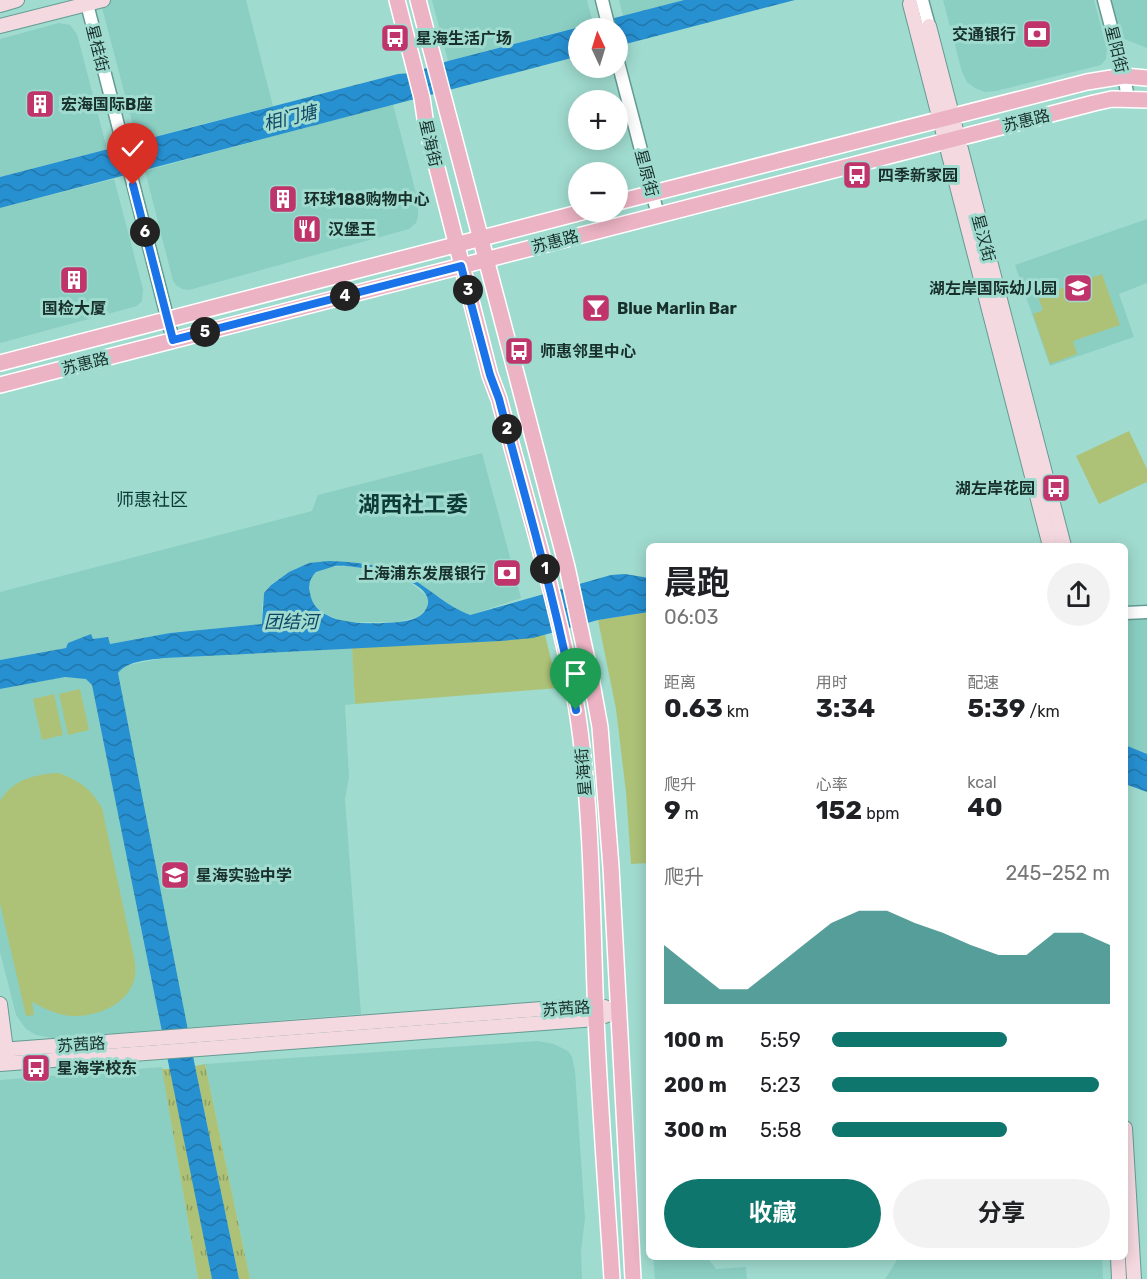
<!DOCTYPE html>
<html lang="zh">
<head>
<meta charset="utf-8">
<style>
  :root { --surface:#fff; --page:#f2f2f2; --text:#202124; --muted:#757577; --accent:#0f766e }
  body { margin:0; font-family:Rubik,"Noto Sans SC",sans-serif; background:var(--page); color:var(--text); height:100vh; display:flex; flex-direction:column; font-size:22px; white-space:nowrap }
  * { box-sizing:border-box; margin:0 }
  p { font-size:20px; color:var(--muted) }
  .icon { flex:none; width:33px; height:33px; fill:none; stroke:currentColor; stroke-width:2; stroke-linecap:round; stroke-linejoin:round }
  .map { position:relative; flex:1; overflow:hidden }
  .panel { position:absolute; left:646px; top:543px; width:482px; height:717px; display:flex; flex-direction:column; background:var(--surface); border-radius:9px; box-shadow:0 3px 15px #0003 }
  .panel>* { flex:none }
  .needle { width:39px; rotate:356deg }
  .buttons { position:absolute; left:568px; top:18px; display:grid; gap:12px }
  .buttons a { display:grid; place-items:center; width:60px; height:60px; border-radius:50%; background:var(--surface); box-shadow:0 3px 15px #0003; font-size:30px }
  .pin { position:absolute; display:grid; place-items:center; width:51px; height:51px; color:#fff; margin:-62px -26px; border-radius:50% 50% 50% 0; rotate:-45deg; box-shadow:0 0 6px #0007 }
  .pin .icon { rotate:45deg }
  .km { position:absolute; width:30px; height:30px; margin:-15px; border-radius:50%; background:#222; color:#fff; font-size:16px; line-height:30px; text-align:center }
  .round { display:grid; place-items:center; flex:none; width:63px; height:63px; border-radius:32px; background:var(--page) }
  .head { display:flex; align-items:center; justify-content:space-between; height:102px; padding:0 18px }
  h1 { font-size:33px; font-weight:700; line-height:45px }
  .stats { display:grid; grid-template-columns:repeat(3,1fr); gap:9px; height:102px; padding:6px 18px }
  .stats div { display:grid; align-content:center }
  .stats b { font-size:26px; font-weight:700 }
  .stats small { font-size:16px; font-weight:400 }
  .stats p { font-size:16px }
  .chart { height:168px; padding:12px 18px }
  .chart p { display:flex; justify-content:space-between }
  .chart svg { width:100%; height:108px; margin-top:6px; fill:var(--accent); opacity:.7 }
  .primary-button { display:flex; gap:12px; margin-top:auto; padding:12px 18px }
  .primary-button a { flex:1; height:69px; border-radius:36px; background:var(--accent); color:#fff; font-size:24px; font-weight:700; line-height:69px; text-align:center }
  .primary-button a+a { background:var(--page); color:var(--text) }
  ul { padding:0 18px; list-style:none; font-size:20px }
  li { display:grid; grid-template-columns:96px 72px 1fr; align-items:center; height:45px }
  li i { height:15px; border-radius:8px; background:var(--accent) }
  .map>svg:first-child { display:block }
</style>
</head>
<body>
<div class="map">
<svg width="1147" height="1279" viewBox="0 0 1147 1279">
  <defs>
    <pattern id="grass-tufts" width="24" height="20" patternUnits="userSpaceOnUse" patternTransform="scale(1.5)"><rect width="24" height="20" fill="#adc277"/><path d="M3 7l-1-3M5 7V3M7 7l1-3M15 17l-1-3M17 17v-4M19 17l1-3" fill="none" stroke="#8c9e62"/></pattern>
    <pattern id="water-waves" width="16" height="10" patternUnits="userSpaceOnUse" patternTransform="scale(1.5)"><rect width="16" height="10" fill="#2790d1"/><path d="M0 5q4-4 8 0t8 0" fill="none" stroke="#2176aa"/></pattern>
  </defs>
  <rect width="100%" height="100%" fill="#a0dbcf"/>
  <g fill="#8bcfc3">
    <polygon points="100,0 246,0 273,106 137,141"/>
    <polygon points="432,0 587,0 593,23 448,61"/>
    <polygon points="619,0 684,0 623,16"/>
    <polygon points="943,0 1094,0 1107,49 1106,59 1101,65 996,91 985,92 975,88 967,82 962,72"/>
    <polygon points="1103,0 1147,0 1147,48 1124,39 1116,33"/>
    <polygon points="59,23 70,25 77,34 107,149 0,177 0,39"/>
    <polygon points="393,104 418,201 418,217 416,223 409,229 189,290 182,289 177,286 173,281 145,171"/>
    <polygon points="114,179 143,289 142,301 137,306 0,343 0,208"/>
    <polygon points="1147,219 1147,283 1119,294 1134,337 1050,366 1015,265"/>
    <polygon points="482,453 521,598 470,615 459,611 409,578 389,569 346,562 309,563 289,572 271,584 264,593 262,606 262,624 170,633 110,644 92,640 91,634 66,648 0,660 0,592 312,511 318,495"/>
    <polygon points="349,566 383,572 408,581 426,595 428,602 426,609 418,617 397,622 347,622 324,614 316,607 310,596 310,583 313,575 319,570 329,567"/>
    <polygon points="1147,613 1147,754 1125,745 1125,615"/>
    <polygon points="352,647 355,704 345,705 349,777 345,799 361,1014 52,1038 36,1035 26,1029 16,1015 0,952 0,689 165,658"/>
    <polygon points="538,1041 554,1044 568,1051 572,1057 575,1071 585,1219 581,1251 582,1279 250,1279 205,1064"/>
    <polygon points="162,1067 198,1279 0,1279 0,1080"/>
    <polygon points="653,1257 707,1257 716,1269 746,1267 747,1279 655,1279"/>
    <polygon points="899,1257 1102,1257 1103,1279 885,1279"/>
  </g>
  <g fill="url(#grass-tufts)">
    <polygon points="205,1064 250,1279 239,1279 195,1066"/>
    <polygon points="162,1069 171,1069 212,1279 198,1279"/>
  </g>
  <g fill="#adc277">
    <polygon points="1102,274 1120,325 1073,341 1077,354 1050,364 1033,314 1043,310 1038,297"/>
    <polygon points="1129,431 1147,469 1147,482 1099,504 1076,456"/>
    <polygon points="649,612 649,863 631,864 626,792 616,709 598,620"/>
    <polygon points="545,635 558,688 355,704 352,647 500,641"/>
    <polygon points="80,689 89,730 68,735 59,694"/>
    <polygon points="54,694 63,735 42,740 33,699"/>
    <path d="M59 773C81 782 90 788 102 808L134 957C135 963 136 970 135 976 130 1004 97 1017 72 1016 57 1015 45 1009 32 1002L34 1015 26 1016 0 903V801C13 779 36 774 59 773Z"/>
  </g>
  <g fill="url(#water-waves)" fill-rule="evenodd">
    <polygon points="684,0 795,0 618,46 618,28 579,28 579,56 0,208 0,177 398,74 411,73 448,61"/>
    <path d="M329 561C356 562 387 565 411 578 431 590 448 607 470 615L611 575 625 574 649 578V612L598 620 533 638 501 641 165 658C150 660 128 660 118 673L195 1066 239 1279H212L92 685 86 679 65 677 0 689V660L66 648 68 643 91 634 93 639 108 637 110 644 170 633 262 624 264 593 271 585 289 572 309 563ZM335 566C352 564 449 579 424 612 418 619 408 621 399 622 374 624 315 628 310 593 308 585 310 578 316 572Z"/>
    <polygon points="1125,745 1147,754 1147,792 1125,784"/>
  </g>
  <g fill="none" stroke-linecap="round" stroke-linejoin="round">
    <g stroke="#639c92" stroke-width="15">
      <g id="tertiary">
        <polyline points="86,0 173,340"/>
        <polyline points="602,0 609,28"/>
        <polyline points="922,0 929,26"/>
        <polyline points="1104,0 1124,76 1128,98"/>
        <polyline points="618,62 658,215"/>
        <polyline points="1125,613 1147,612"/>
      </g>
    </g>
    <g stroke="#639c92" stroke-width="16">
      <g id="secondary">
        <polyline points="910,4 1050,546"/>
        <polyline points="0,5 17,0"/>
        <polyline points="0,26 103,0"/>
        <polyline points="929,26 1064,546"/>
        <polyline points="0,1004 6,1050 4,1056"/>
        <polyline points="0,1050 595,1005 605,1007"/>
        <polyline points="0,1064 596,1019 619,1011"/>
        <polyline points="1125,1128 1134,1279"/>
        <polyline points="1118,1257 1119,1279"/>
      </g>
    </g>
    <g stroke="#fff" stroke-width="18">
      <g id="primary">
        <path d="M397 0 422 98 426 125 490 375 499 399C526 502 559 605 577 710 591 800 592 899 595 990 598 1086 606 1183 612 1279"/>
        <polyline points="418,0 567,567 592,683 600,727 611,867 633,1279"/>
        <polyline points="618,202 1087,82 1124,76 1147,78"/>
        <polyline points="0,363 582,212"/>
        <polyline points="0,385 1094,103 1112,99 1147,100"/>
      </g>
    </g>
    <use href="#tertiary" stroke="#fff" stroke-width="12"/>
    <use href="#secondary" stroke="#f5d9e1" stroke-width="14"/>
    <use href="#primary" stroke="#ecb3c4" stroke-width="15"/>
  </g>
  <g fill="none" stroke-linecap="round" stroke-linejoin="round">
    <g stroke="#fff" stroke-width="12">
      <path id="route" d="M133 185 173 340 461 266 490 375 499 399C526 502 557 604 576 710"/>
    </g>
    <use href="#route" stroke="#1a73e8" stroke-width="8"/>
  </g>
  <defs>
    <g id="bank-square" transform="scale(1.5)"><rect x="-9" y="-9" width="18" height="18" rx="4" fill="#bf346a" stroke="#a0dbcf"/><path d="M-6-4H6V4H-6ZM0-2.3a2.3 2.3 0 1 0 0 4.6a2.3 2.3 0 1 0 0-4.6Z" fill="#fff"/></g>
    <g id="bus-square" transform="scale(1.5)"><rect x="-9" y="-9" width="18" height="18" rx="4" fill="#bf346a" stroke="#a0dbcf"/><path d="M-5-6H5V4H4V6H2V4H-2V6H-4V4H-5ZM-3.5-4V0h7V-4ZM-3.5 1.2v1.5H-2V1.2ZM2 1.2v1.5H3.5V1.2Z" fill="#fff"/></g>
    <g id="building-square" transform="scale(1.5)"><rect x="-9" y="-9" width="18" height="18" rx="4" fill="#bf346a" stroke="#a0dbcf"/><path d="M-4-6H4V6H1V3H-1V6H-4ZM-2.5-4.3h1.7v1.8h-1.7ZM.8-4.3h1.7v1.8H.8ZM-2.5-1h1.7V.8h-1.7ZM.8-1h1.7V.8H.8Z" fill="#fff"/></g>
    <g id="restaurant-square" transform="scale(1.5)"><rect x="-9" y="-9" width="18" height="18" rx="4" fill="#bf346a" stroke="#a0dbcf"/><path d="M-5-6h1v4h1v-4h1v4h1v-4h1v5L-1.5 .5V6h-2V.5L-5-1ZM5-6V6H3V1.5H1.5Q1.5-4 5-6Z" fill="#fff"/></g>
    <g id="school-square" transform="scale(1.5)"><rect x="-9" y="-9" width="18" height="18" rx="4" fill="#bf346a" stroke="#a0dbcf"/><path d="M0-5L7-2L0 1L-7-2ZM-4 1L0 2.5L4 1V4Q0 6-4 4Z" fill="#fff"/></g>
    <g id="bar-square" transform="scale(1.5)"><rect x="-9" y="-9" width="18" height="18" rx="4" fill="#bf346a" stroke="#a0dbcf"/><path d="M-6-5H6L.8 .8V4.5H3.5V6h-7V4.5H-.8V.8Z" fill="#fff"/></g>
  </defs>
  <g fill-rule="evenodd">
    <use href="#bank-square" x="1037" y="34"/>
    <use href="#bus-square" x="395" y="38"/>
    <use href="#building-square" x="40" y="104"/>
    <use href="#bus-square" x="857" y="175"/>
    <use href="#building-square" x="283" y="199"/>
    <use href="#restaurant-square" x="307" y="229"/>
    <use href="#building-square" x="74" y="280"/>
    <use href="#school-square" x="1078" y="288"/>
    <use href="#bar-square" x="596" y="308"/>
    <use href="#bus-square" x="519" y="351"/>
    <use href="#bus-square" x="1056" y="488"/>
    <use href="#bank-square" x="507" y="573"/>
    <use href="#school-square" x="175" y="875"/>
    <use href="#bus-square" x="36" y="1068"/>
  </g>
  <g text-anchor="middle" stroke-width="6" stroke-linejoin="round" paint-order="stroke">
    <g font-size="16" font-weight="bold" fill="#182f2b" stroke="#a0dbcf" text-anchor="start">
      <text x="1016" y="40" text-anchor="end">交通银行</text>
      <text x="416" y="44">星海生活广场</text>
      <text x="61" y="110">宏海国际B座</text>
      <text x="878" y="181">四季新家园</text>
      <text x="304" y="205">环球188购物中心</text>
      <text x="328" y="235">汉堡王</text>
      <text x="1057" y="294" text-anchor="end">湖左岸国际幼儿园</text>
      <text x="74" y="314" text-anchor="middle">国检大厦</text>
      <text x="617" y="314">Blue Marlin Bar</text>
      <text x="540" y="357">师惠邻里中心</text>
      <text x="1035" y="494" text-anchor="end">湖左岸花园</text>
      <text x="486" y="579" text-anchor="end">上海浦东发展银行</text>
      <text x="196" y="881">星海实验中学</text>
      <text x="57" y="1074">星海学校东</text>
    </g>
    <g font-size="16" fill="#182f2b" stroke="#a0dbcf">
      <text transform="translate(98 48) rotate(76)" y="6">星桂街</text>
      <text transform="translate(1117 49) rotate(76)" y="6">星阳街</text>
      <text transform="translate(1026 120) rotate(-14)" y="6">苏惠路</text>
      <text transform="translate(431 143) rotate(77)" y="6">星海街</text>
      <text transform="translate(647 173) rotate(75)" y="6">星原街</text>
      <text transform="translate(984 238) rotate(75)" y="6">星汉街</text>
      <text transform="translate(555 241) rotate(-15)" y="6">苏惠路</text>
      <text transform="translate(85 363) rotate(-14)" y="6">苏惠路</text>
      <text transform="translate(583 772) rotate(-95)" y="6">星海街</text>
      <text transform="translate(566 1008) rotate(-4)" y="6">苏茜路</text>
      <text transform="translate(81 1044) rotate(-4)" y="6">苏茜路</text>
    </g>
    <g font-size="18" font-style="italic" fill="#0d4465" stroke="#a0dbcf">
      <text transform="translate(290 118) rotate(-14)" y="6">相门塘</text>
      <text x="291" y="628">团结河</text>
    </g>
    <g font-size="18" fill="#0d3a34" stroke="#a0dbcf">
      <text x="152" y="506">师惠社区</text>
    </g>
    <g font-size="22" font-weight="bold" fill="#0d3a34" stroke="#a0dbcf">
      <text x="413" y="512">湖西社工委</text>
    </g>
  </g>
</svg>
<div class="buttons">
<a><svg class="needle" viewBox="-14 -14 28 28"><path d="M0-13l5 13h-10z" fill="#e53935"/><path d="M0 13l5-13h-10z" fill="#757577"/></svg></a>
<a>+</a>
<a>−</a>
</div>
<div class="pin" style="left:576px;top:710px;background:#1e9e55"><svg class="icon" aria-label="arrive" viewBox="0 0 24 24"><path d="M6 21V4h12l-3 4 3 4H6"/></svg></div>
<div class="pin" style="left:133px;top:185px;background:#d93025"><svg class="icon" aria-label="check" viewBox="0 0 24 24"><path d="M5 12l5 5 9-10"/></svg></div>
<b class="km" style="left:545px;top:569px">1</b>
<b class="km" style="left:507px;top:429px">2</b>
<b class="km" style="left:468px;top:290px">3</b>
<b class="km" style="left:345px;top:296px">4</b>
<b class="km" style="left:205px;top:332px">5</b>
<b class="km" style="left:145px;top:232px">6</b>
<section class="panel">
<div class="head"><div><h1>晨跑</h1><p>06:03</p></div><a class="round"><svg class="icon" aria-label="share" viewBox="0 0 24 24"><path d="M12 15V3M7 8l5-5 5 5M5 13v7h14v-7"/></svg></a></div>
<div class="stats">
<div><p>距离</p><b>0.63<small> km</small></b></div>
<div><p>用时</p><b>3:34</b></div>
<div><p>配速</p><b>5:39<small> /km</small></b></div>
</div>
<div class="stats">
<div><p>爬升</p><b>9<small> m</small></b></div>
<div><p>心率</p><b>152<small> bpm</small></b></div>
<div><p>kcal</p><b>40</b></div>
</div>
<div class="chart"><p><span>爬升</span>245–252 m</p>
<svg viewBox="0 0 160 44" preserveAspectRatio="none"><path d="M0 44V20L10 29L20 38L30 38L40 29L50 20L60 11L70 6L80 6L90 11L100 15L110 20L120 24L130 24L140 15L150 15L160 20V44z"/></svg>
</div>
<ul>
<li><b>100 m</b>5:59<i style="width:63%"></i></li>
<li><b>200 m</b>5:23<i style="width:96%"></i></li>
<li><b>300 m</b>5:58<i style="width:63%"></i></li>
</ul>
<div class="primary-button"><a>收藏</a><a>分享</a></div>
</section>
</div>
</body>
</html>
